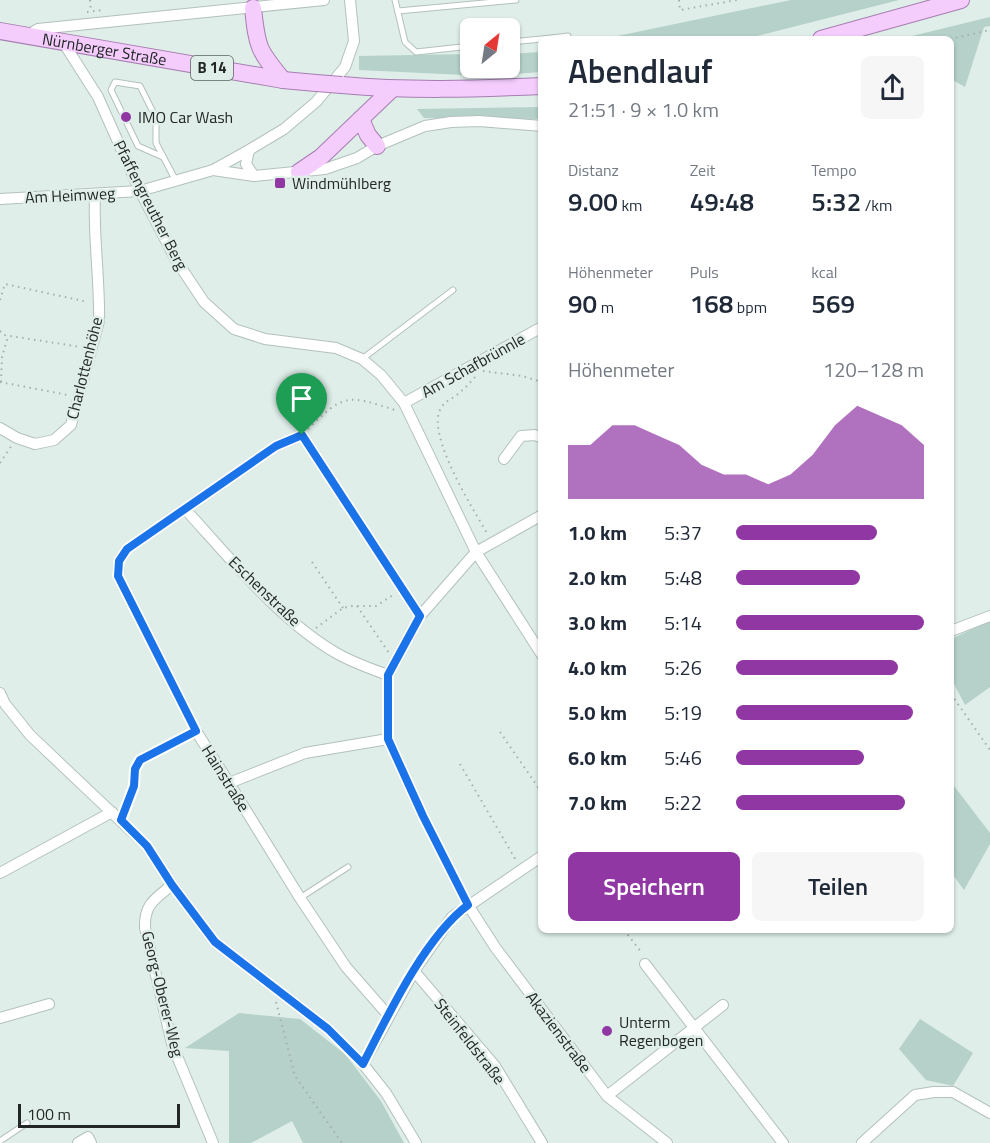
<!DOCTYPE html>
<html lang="de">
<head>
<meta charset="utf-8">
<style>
  :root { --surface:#fff; --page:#f6f6f7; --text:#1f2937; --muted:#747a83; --accent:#9037a3 }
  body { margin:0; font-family:"Titillium Web",sans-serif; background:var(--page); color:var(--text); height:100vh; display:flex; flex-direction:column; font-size:22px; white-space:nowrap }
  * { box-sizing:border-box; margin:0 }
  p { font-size:20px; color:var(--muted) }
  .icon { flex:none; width:33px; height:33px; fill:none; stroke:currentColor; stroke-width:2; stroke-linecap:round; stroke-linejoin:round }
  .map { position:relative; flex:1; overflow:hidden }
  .drawer { position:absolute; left:538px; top:36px; width:416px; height:897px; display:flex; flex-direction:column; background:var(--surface); border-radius:9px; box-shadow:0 2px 4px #0004 }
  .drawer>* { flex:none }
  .needle { width:39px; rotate:30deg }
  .controls { position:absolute; left:460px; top:18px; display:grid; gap:12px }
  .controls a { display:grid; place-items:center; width:60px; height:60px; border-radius:9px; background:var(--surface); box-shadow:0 2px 4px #0004; font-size:30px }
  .scale { position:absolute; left:18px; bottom:15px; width:162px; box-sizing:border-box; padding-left:6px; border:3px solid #232826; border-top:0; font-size:16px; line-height:21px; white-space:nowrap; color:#232826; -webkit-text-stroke:4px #dfeee9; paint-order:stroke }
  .pin { position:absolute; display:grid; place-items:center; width:51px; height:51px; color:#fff; margin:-62px -26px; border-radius:50% 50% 50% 0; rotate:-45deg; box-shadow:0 0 6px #0007 }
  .pin .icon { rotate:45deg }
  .round { display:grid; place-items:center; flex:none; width:63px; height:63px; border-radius:9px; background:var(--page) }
  .headline { display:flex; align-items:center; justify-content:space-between; height:102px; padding:0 30px }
  h1 { font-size:33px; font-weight:600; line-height:45px }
  .figures { display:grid; grid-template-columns:repeat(3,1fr); gap:9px; height:102px; padding:6px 30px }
  .figures div { display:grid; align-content:center }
  .figures b { font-size:26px; font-weight:600 }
  .figures small { font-size:16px; font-weight:400 }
  .figures p { font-size:16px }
  .chart { height:168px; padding:12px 30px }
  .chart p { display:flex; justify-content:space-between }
  .chart svg { width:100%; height:108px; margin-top:6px; fill:var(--accent); opacity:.7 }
  .button { display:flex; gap:12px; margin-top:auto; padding:12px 30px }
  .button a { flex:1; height:69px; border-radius:9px; background:var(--accent); color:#fff; font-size:24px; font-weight:600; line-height:69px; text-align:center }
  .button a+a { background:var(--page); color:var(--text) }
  ul { padding:0 30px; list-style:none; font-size:20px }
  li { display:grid; grid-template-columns:96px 72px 1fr; align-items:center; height:45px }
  li i { height:15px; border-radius:8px; background:var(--accent) }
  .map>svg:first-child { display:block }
</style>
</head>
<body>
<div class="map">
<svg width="990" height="1143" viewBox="0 0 990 1143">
  <rect width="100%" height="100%" fill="#dfeee9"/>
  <g fill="#b5d1c9">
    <polygon points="791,0 899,0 745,39 603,39"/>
    <polygon points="990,17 990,26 984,27 965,87 951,79 951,39 912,39 912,36"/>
    <polygon points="541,52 541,72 486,76 359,70 359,56 471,54 471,68 510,68 510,54"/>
    <polygon points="541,107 541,119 424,118 417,109"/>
    <polygon points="990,621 990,687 965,705 951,678 951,639"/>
    <polygon points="951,782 990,833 990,844 964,890 951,872"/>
    <polygon points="239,1013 300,1019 345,1054 381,1101 404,1143 303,1143 292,1121 251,1143 229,1143 229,1051 185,1048"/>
    <polygon points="920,1019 973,1053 953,1086 926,1080 899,1049"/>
  </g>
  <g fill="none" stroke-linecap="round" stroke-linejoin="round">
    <g stroke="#b3c1bd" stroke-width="7">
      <g id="lane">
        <polyline points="395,0 405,42 416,52 471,46"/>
        <polyline points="398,11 516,0"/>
        <polyline points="542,39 568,36"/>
        <polyline points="510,42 542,39"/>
        <polyline points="163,157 138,146 111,90 115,82 140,86 156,118 156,143 176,181"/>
        <polyline points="362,359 453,290"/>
        <polyline points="300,898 348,867"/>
        <polyline points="0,1141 27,1123"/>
      </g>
    </g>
    <g stroke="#b3c1bd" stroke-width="12">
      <g id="street">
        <polyline points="28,35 38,29 324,0"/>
        <polyline points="63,42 98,97 140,191 176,260 204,302 234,329 265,339 336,348 362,359 381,375 404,403 476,552 542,655"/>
        <polyline points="249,150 246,164 254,176"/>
        <polyline points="213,170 254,176 325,169 357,158 377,146 425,126 451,122 479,121 542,126"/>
        <polyline points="0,199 140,191 213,170 249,150 284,129 316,102 345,67 354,41 350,0"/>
        <polyline points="404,403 542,327"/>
        <path d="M0 428 17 438 35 444 54 440 71 425 99 321C100 279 93 237 95 195"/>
        <polyline points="504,459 521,436 535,435 542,438"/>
        <path d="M185 509C229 557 281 622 338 654 354 663 371 669 388 675"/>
        <polyline points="542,515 476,552 420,616 388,675 388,739 423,816 468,905 495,947 607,1096 667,1143"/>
        <polyline points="951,631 990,616"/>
        <polyline points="0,693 5,704 30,735 147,846 172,885 215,942 328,1029 363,1064 386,1093 416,1143"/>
        <polyline points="229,783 305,753 388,739"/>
        <polyline points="0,873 112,812"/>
        <path d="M172 885C155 899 144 904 145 928L172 1044 213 1143"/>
        <polyline points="645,964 783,1143"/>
        <polyline points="414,971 495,1066 542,1143"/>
        <polyline points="388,1015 346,967 300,898 229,783 196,731 118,576 119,561 127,549 276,446 302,435 420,616"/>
        <polyline points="0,1018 49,1004"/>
        <polyline points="363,1064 414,971 452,917 542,856"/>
        <polyline points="607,1096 723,1005"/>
        <polyline points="78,1143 88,1137 91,1143"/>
        <polyline points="862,1143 915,1095 934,1092 953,1092 990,1113"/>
      </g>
    </g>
    <g stroke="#a67eb0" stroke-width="18">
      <g id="primary">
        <path d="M253 8C257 47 258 50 283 80"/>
        <path id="s1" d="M0 31 283 80 316 83"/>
        <polyline points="821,39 961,0"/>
        <path d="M342 85C409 91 474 89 542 86"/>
        <polyline points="361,119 368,135 377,146"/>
        <polyline points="299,172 321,157 391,90"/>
      </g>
    </g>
    <g stroke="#a4b0ac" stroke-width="2" stroke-dasharray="1.5 4.5" stroke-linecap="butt">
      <polyline points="90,0 91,12"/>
      <polyline points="679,0 680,10 737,0"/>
      <polyline points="87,12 102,10"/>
      <polyline points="950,39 990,30"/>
      <polyline points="0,300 5,284 88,302"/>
      <polyline points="0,331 4,335 81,347"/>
      <polyline points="483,371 522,376 542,382"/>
      <path d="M475 377C470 383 464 389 458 394 452 399 445 401 441 408 425 434 474 510 488 535"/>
      <polyline points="0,382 68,395"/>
      <polyline points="1,382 2,357 8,336"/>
      <path d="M308 429C344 393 348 395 395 410"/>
      <polyline points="0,463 12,445"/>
      <polyline points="312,562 343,608"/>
      <polyline points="357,606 389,653"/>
      <polyline points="316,628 343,608 352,606 376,606 393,595"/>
      <polyline points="951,694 990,750"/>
      <polyline points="500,732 542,793"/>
      <polyline points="460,764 517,862"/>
      <polyline points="124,812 134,786 135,769 140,760 187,735"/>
      <polyline points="624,930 642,953"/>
      <polyline points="276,1002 295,1076 342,1143"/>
    </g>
    <use href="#lane" stroke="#fff" stroke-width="5"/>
    <use href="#street" stroke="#fff" stroke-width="10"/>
    <use href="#primary" stroke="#f4cdfd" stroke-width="16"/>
    <g stroke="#a67eb0" stroke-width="18" stroke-linecap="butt">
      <polyline id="primary-bridge" points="316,83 342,85"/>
    </g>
    <use href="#primary-bridge" stroke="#f4cdfd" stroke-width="16"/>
  </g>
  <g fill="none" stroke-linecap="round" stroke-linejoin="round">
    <g stroke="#fff" stroke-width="12">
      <path id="route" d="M302 435 420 616 388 675V739L423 816 468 905C425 937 388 1015 363 1064L328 1029 215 942 172 885 147 846 121 820 134 786 135 769 140 760 196 731 118 576 119 561 127 549 276 446Z"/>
    </g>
    <use href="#route" stroke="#1a73e8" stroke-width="8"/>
  </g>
  <g fill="#9037a3" stroke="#dfeee9" stroke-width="2">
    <circle cx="126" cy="117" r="6"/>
    <rect x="274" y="177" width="12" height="12" rx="3"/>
    <circle cx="607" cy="1031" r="6"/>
  </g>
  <g text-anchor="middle" stroke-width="5" stroke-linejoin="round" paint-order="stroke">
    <rect fill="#dfeee9" stroke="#5b6360" stroke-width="1.5" x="191" y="56" width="42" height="24" rx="4.5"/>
    <g font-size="15" font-weight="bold" fill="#232826">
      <text x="212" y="73">B 14</text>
    </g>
    <g font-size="16" fill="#232826" stroke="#dfeee9">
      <text dy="6" stroke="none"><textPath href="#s1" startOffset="106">Nürnberger Straße</textPath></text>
      <text transform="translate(70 195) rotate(-3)" y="6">Am Heimweg</text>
      <text transform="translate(151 205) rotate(63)" y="6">Pfaffengreuther Berg</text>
      <text transform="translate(473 365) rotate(-29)" y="6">Am Schafbrünnle</text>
      <text transform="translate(84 368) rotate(-76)" y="6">Charlottenhöhe</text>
      <text transform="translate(265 591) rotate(44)" y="6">Eschenstraße</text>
      <text transform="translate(226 778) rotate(58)" y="6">Hainstraße</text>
      <text transform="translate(163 994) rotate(76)" y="6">Georg-Oberer-Weg</text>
      <text transform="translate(559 1032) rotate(53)" y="6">Akazienstraße</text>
      <text transform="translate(470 1041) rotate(52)" y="6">Steinfeldstraße</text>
    </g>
    <g font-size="16" fill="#232826" stroke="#dfeee9" text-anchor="start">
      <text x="138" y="123">IMO Car Wash</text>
      <text x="292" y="189">Windmühlberg</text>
      <text x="619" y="1028">Unterm<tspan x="619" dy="18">Regenbogen</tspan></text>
    </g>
  </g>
</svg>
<div class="controls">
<a><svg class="needle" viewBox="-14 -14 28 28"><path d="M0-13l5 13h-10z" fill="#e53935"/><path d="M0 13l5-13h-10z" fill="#747a83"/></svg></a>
</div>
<div class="scale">100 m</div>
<div class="pin" style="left:302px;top:435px;background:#1e9e55"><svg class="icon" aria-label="arrive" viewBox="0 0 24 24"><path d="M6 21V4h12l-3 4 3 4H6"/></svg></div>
<section class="drawer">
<div class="headline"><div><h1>Abendlauf</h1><p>21:51 · 9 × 1.0 km</p></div><a class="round"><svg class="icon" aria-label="share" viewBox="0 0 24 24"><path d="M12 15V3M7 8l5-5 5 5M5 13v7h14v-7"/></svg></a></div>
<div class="figures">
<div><p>Distanz</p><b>9.00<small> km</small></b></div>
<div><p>Zeit</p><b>49:48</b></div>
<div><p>Tempo</p><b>5:32<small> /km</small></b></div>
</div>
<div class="figures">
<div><p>Höhenmeter</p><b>90<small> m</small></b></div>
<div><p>Puls</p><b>168<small> bpm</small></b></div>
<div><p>kcal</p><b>569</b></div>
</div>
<div class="chart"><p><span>Höhenmeter</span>120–128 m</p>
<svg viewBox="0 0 160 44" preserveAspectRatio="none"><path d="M0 44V22L10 22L20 14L30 14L40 18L50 22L60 30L70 34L80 34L90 38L100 34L110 26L120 14L130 6L140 10L150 14L160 22V44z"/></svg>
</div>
<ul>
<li><b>1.0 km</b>5:37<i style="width:75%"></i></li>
<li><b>2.0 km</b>5:48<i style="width:66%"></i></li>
<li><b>3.0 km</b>5:14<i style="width:100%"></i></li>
<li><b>4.0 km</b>5:26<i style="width:86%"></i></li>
<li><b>5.0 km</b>5:19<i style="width:94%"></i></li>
<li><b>6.0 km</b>5:46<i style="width:68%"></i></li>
<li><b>7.0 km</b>5:22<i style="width:90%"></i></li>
</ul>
<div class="button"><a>Speichern</a><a>Teilen</a></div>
</section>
</div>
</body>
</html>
